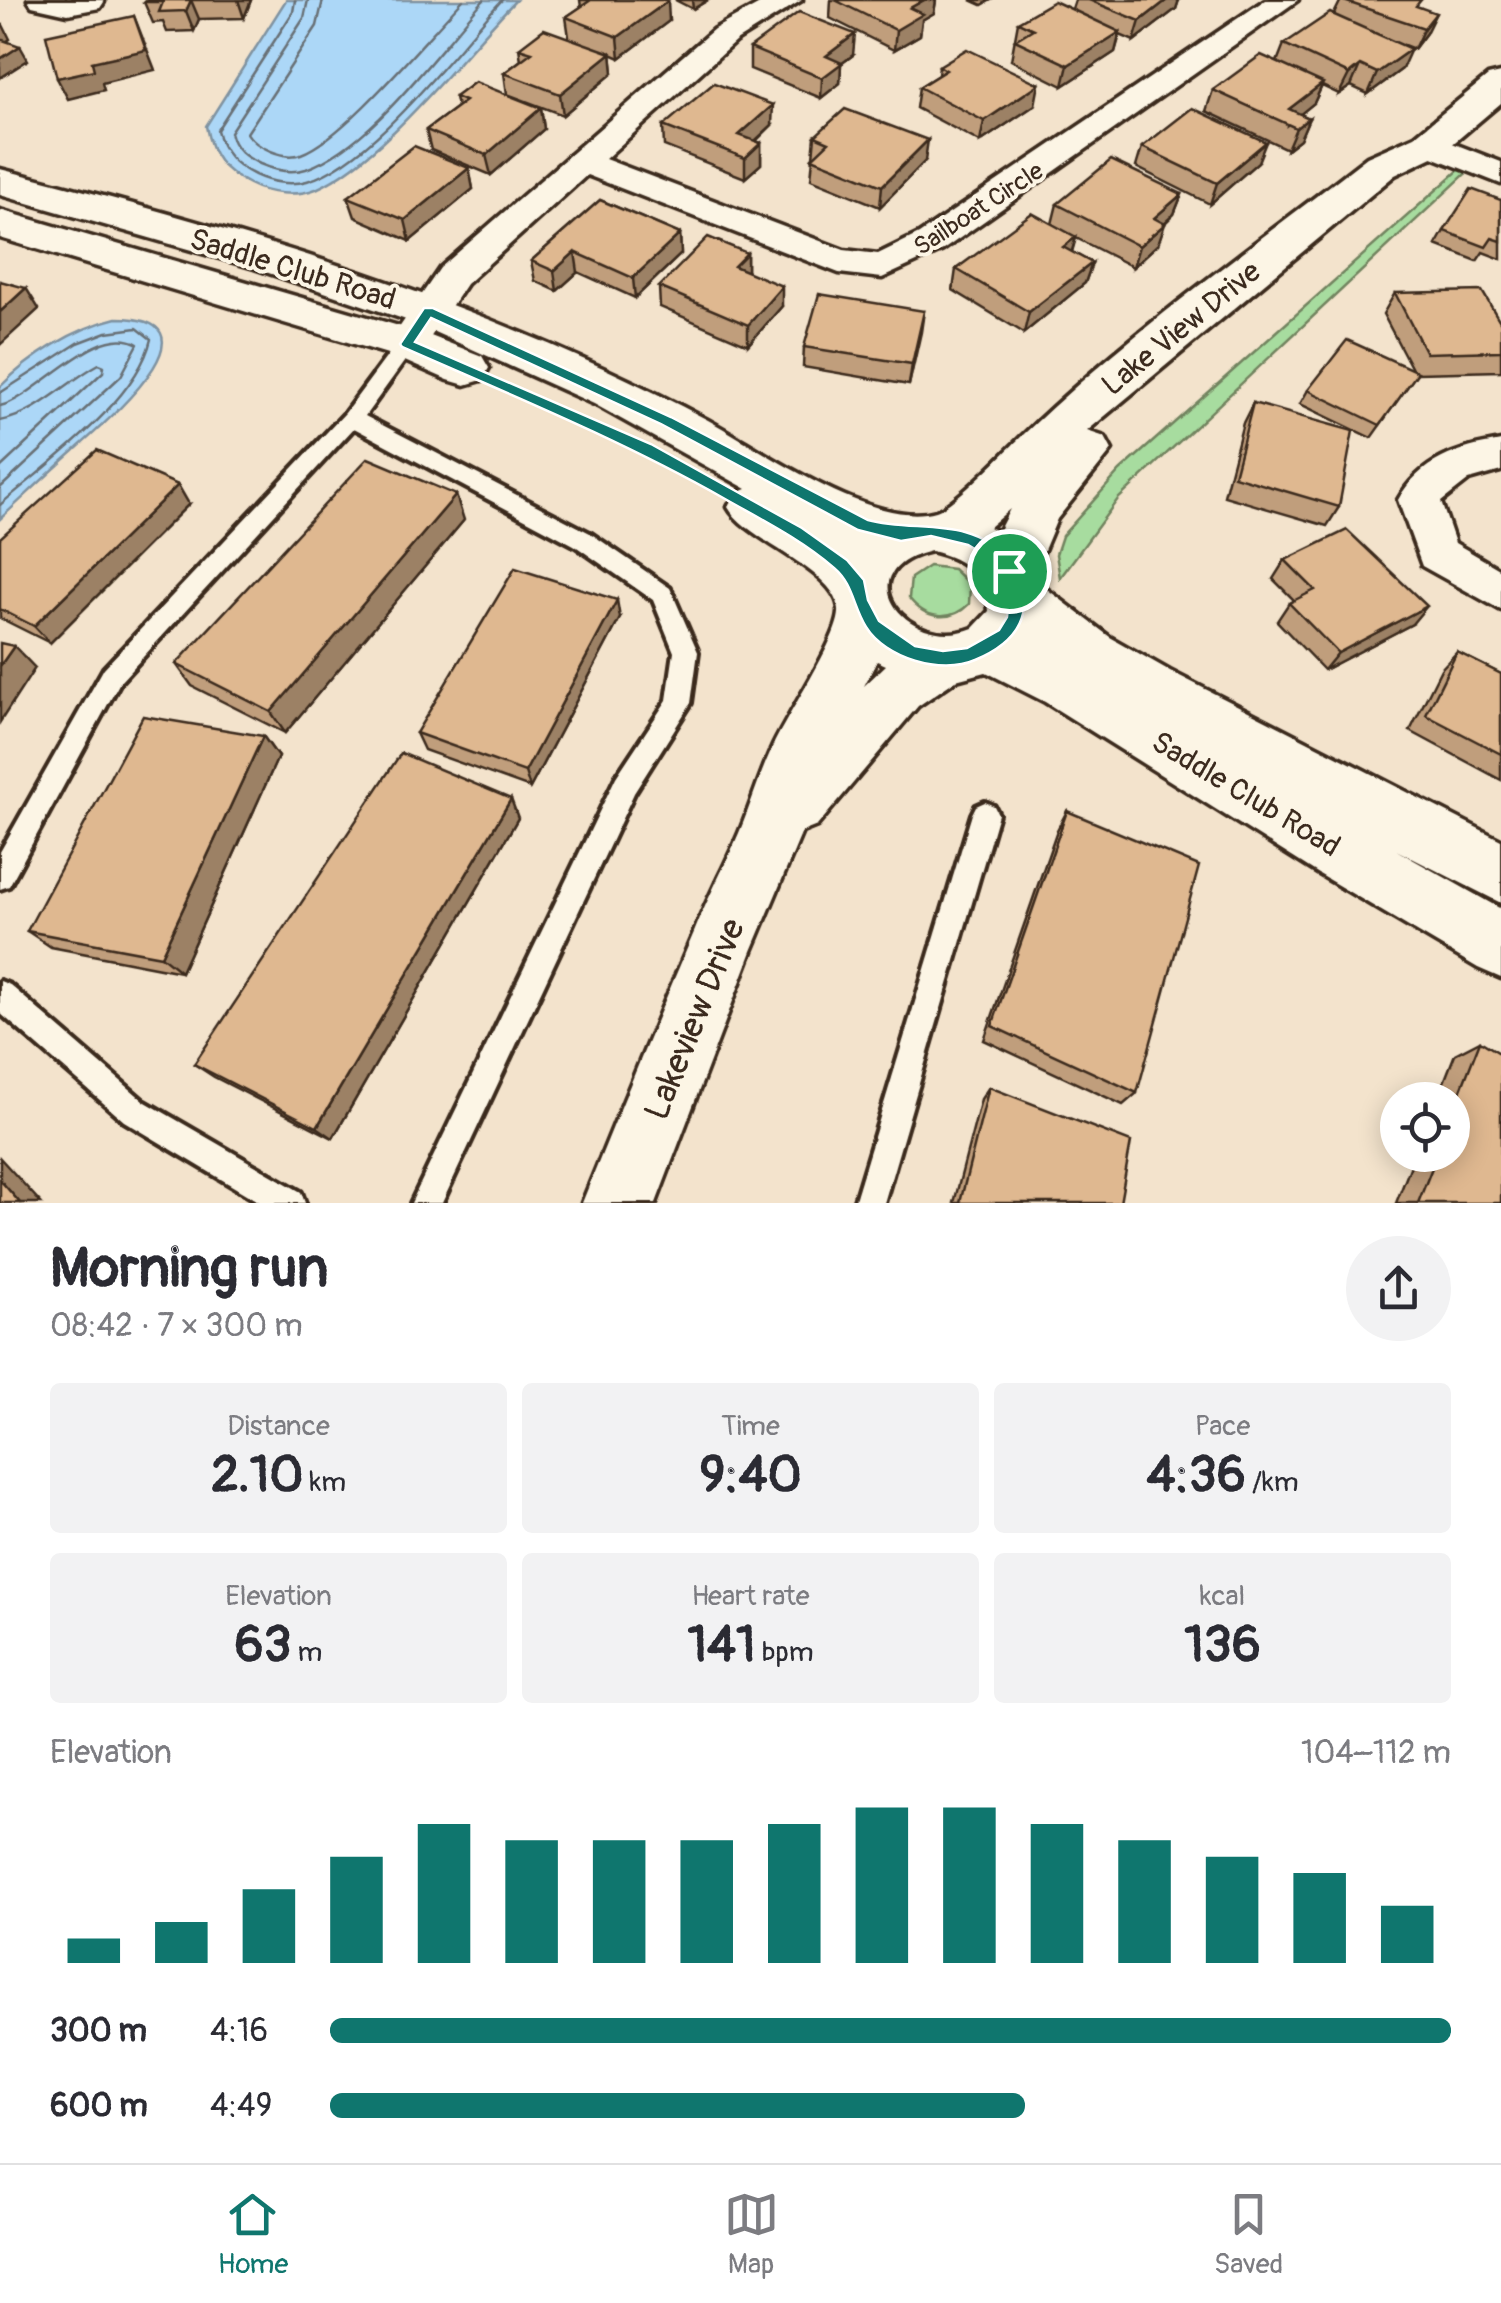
<!DOCTYPE html>
<html lang="en">
<head>
<meta charset="utf-8">
<style>
  :root { --surface:#fff; --page:#f2f2f3; --text:#2b2b33; --muted:#7c7c81; --line:#e1e1e2; --accent:#0f766e }
  body { margin:0; font-family:Pangolin,sans-serif; background:var(--page); color:var(--text); height:100vh; display:flex; flex-direction:column; font-size:38px; white-space:nowrap }
  * { box-sizing:border-box; margin:0 }
  p { font-size:32px; color:var(--muted) }
  .icon { flex:none; width:55px; height:55px; fill:none; stroke:currentColor; stroke-width:2; stroke-linecap:round; stroke-linejoin:round }
  .map { position:relative; height:1203px; overflow:hidden }
  .drawer { display:flex; flex-direction:column; background:var(--surface); flex:1 }
  .drawer>* { flex:none }
  .tools { position:absolute; left:1380px; top:1082px; display:grid; gap:20px }
  .tools a { display:grid; place-items:center; width:90px; height:90px; border-radius:50%; background:var(--surface); box-shadow:0 5px 25px #0003; font-size:50px }
  .pin { position:absolute; display:grid; place-items:center; width:85px; height:85px; color:#fff; margin:-42px; border:5px solid #fff; border-radius:50%; box-shadow:0 2px 10px #0007 }
  .round { display:grid; place-items:center; flex:none; width:105px; height:105px; border-radius:52px; background:var(--page) }
  .headline { display:flex; align-items:center; justify-content:space-between; height:170px; padding:0 50px }
  h1 { font-size:55px; font-weight:700; line-height:75px }
  .figures { display:grid; grid-template-columns:repeat(3,1fr); gap:15px; height:170px; padding:10px 50px }
  .figures div { display:grid; align-content:center; border-radius:10px; background:var(--page); text-align:center }
  .figures b { font-size:50px; font-weight:700 }
  .figures small { font-size:28px; font-weight:400 }
  .figures p { font-size:28px }
  .chart { height:280px; padding:20px 50px }
  .chart p { display:flex; justify-content:space-between }
  .chart svg { width:100%; height:180px; margin-top:10px; stroke:var(--accent); stroke-width:6 }
  ul { padding:0 50px; list-style:none; font-size:32px }
  li { display:grid; grid-template-columns:160px 120px 1fr; align-items:center; height:75px }
  li i { height:25px; border-radius:12px; background:var(--accent) }
  .menu { display:flex; justify-content:space-around; align-items:center; height:140px; border-top:2px solid var(--line); background:var(--surface); font-size:28px; color:var(--muted) }
  .menu a { display:grid; justify-items:center; gap:5px }
  .menu .active { color:var(--accent) }
  .map>svg:first-child { display:block }
</style>
</head>
<body>
<div class="map">
<svg width="1501" height="1203" viewBox="0 0 1501 1203">
  <rect width="100%" height="100%" fill="#f3e3cc"/>
  <filter id="ink" filterUnits="userSpaceOnUse"><feTurbulence type="fractalNoise" baseFrequency=".01" numOctaves="2"/><feDisplacementMap in="SourceGraphic" scale="20" xChannelSelector="R" yChannelSelector="G"/><feConvolveMatrix kernelMatrix="1 2 1 2 8 2 1 2 1" color-interpolation-filters="sRGB"/></filter>
  <g filter="url(#ink)">
    <g fill="#a7dc9f" stroke="#71835e" stroke-width="2.5">
      <polygon points="1469,161 1476,164 1118,499 1060,578 1056,554 1062,536 1120,471"/>
      <path d="M929 566 953 569 970 585 969 604C950 623 925 619 909 598L911 578Z"/>
    </g>
    <g fill="#acd7f7" stroke="#7f92a0" stroke-width="2.5">
      <path d="M286 0H516C462 55 384 159 316 189 296 197 268 194 249 184 222 170 211 156 206 126Z"/>
      <path d="M117 318C230 319 102 425 74 451 49 473 25 496 0 519V387C30 356 75 328 117 318Z"/>
    </g>
    <g fill="none" stroke-linecap="round" stroke-linejoin="round">
      <g stroke="#686f75" stroke-width="2.5">
        <path d="M295 0 293 12 217 130C222 152 234 165 255 175 270 182 290 186 307 181 373 162 454 51 502 0"/>
        <path d="M308 0 304 18 230 132C234 149 245 157 260 164 274 170 291 174 306 169 373 145 436 52 484 0"/>
        <path d="M323 0 317 26 247 133C255 147 284 160 301 154 345 138 427 37 463 0"/>
        <path d="M0 393 78 343 107 332 137 328 151 339C137 401 47 464 0 505"/>
        <path d="M0 406C36 399 97 320 138 344L121 376 0 488"/>
        <path d="M0 421C38 414 66 382 99 364L104 366 103 372 0 468"/>
      </g>
      <g stroke="#3b2a1e" stroke-width="8">
        <g id="lane">
          <polygon points="407,337 417,344 365,416 590,533 670,588 698,652 691,703 634,793 442,1203 411,1203 616,777 667,700 674,652 653,600 574,545 354,428 120,682 9,886 0,889 0,852 104,668 345,413 400,339"/>
          <polygon points="985,802 994,806 998,814 884,1203 854,1203 972,814 976,806"/>
          <polygon points="0,981 10,985 144,1101 301,1192 305,1203 261,1203 124,1121 0,1013"/>
        </g>
      </g>
      <g stroke="#3b2a1e" stroke-width="7">
        <g id="street">
          <polygon points="28,0 103,0 104,2 100,8 68,14 32,6"/>
          <polygon points="767,0 802,0 736,41 605,159 844,250 878,254 919,234 1265,0 1298,0 943,250 882,278 839,273 587,175 466,284 420,353 407,357 394,353 388,344 440,268 714,29"/>
          <polygon points="1429,134 1501,162 1501,184 1417,151 1413,144 1417,137"/>
          <path d="M1501 441V471L1469 480 1441 502 1455 543 1501 570V610L1422 566 1398 500C1420 460 1458 448 1501 441Z"/>
        </g>
      </g>
      <g stroke="#3b2a1e" stroke-width="7">
        <g id="secondary">
          <path d="M1501 73V103L1443 152 1395 175 1087 431 1105 437 1112 450 1057 519 1034 574 1039 583 1110 637 1170 671 1501 840V903L1396 850 1501 909V978L1478 968 1319 874 1045 702 986 672 956 680 918 706 817 826 802 832 752 951 656 1203H582C619 1112 656 1020 695 930 708 897 725 866 739 833 751 805 759 776 772 748 786 716 837 642 839 613 842 572 746 541 728 507L736 493 747 489 594 404 412 322 254 268 0 195V169C244 231 485 301 708 420 765 451 872 529 936 511 955 505 1008 449 1025 433 1130 332 1252 247 1367 157L1415 136 1488 76ZM1010 509 998 532 989 527ZM931 551C965 559 987 576 989 611L973 628C909 654 843 571 931 551ZM877 661 886 665 864 686Z"/>
          <polygon points="0,210 423,333 482,356 489,368 482,380 465,385 448,380 391,355 0,238"/>
        </g>
      </g>
      <use href="#lane" fill="#fcf5e5" fill-rule="evenodd"/>
      <use href="#street" fill="#fcf5e5" fill-rule="evenodd"/>
      <use href="#secondary" fill="#fcf5e5" fill-rule="evenodd"/>
    </g>
    <g fill="#c09e7c" stroke="#3b2a1e" stroke-width="2.5">
      <polygon points="146,0 251,0 244,18 199,19 194,31 167,32 163,22 153,23 144,2"/>
      <polygon points="580,0 666,0 669,21 620,58 611,54 613,73 563,115 507,94 504,73 521,60 519,48 569,37 566,17 581,7"/>
      <polygon points="675,0 708,0 693,9"/>
      <polygon points="831,0 936,0 934,13 922,20 920,35 894,50 830,18"/>
      <polygon points="971,0 991,0 982,5"/>
      <polygon points="1075,0 1179,0 1176,9 1134,41 1120,35 1115,52 1063,86 1011,60 1018,22 1072,9"/>
      <polygon points="1341,0 1421,8 1426,33 1414,49 1404,45 1402,69 1368,94 1351,86 1339,94 1322,86 1314,103 1300,114 1309,118 1300,139 1287,149 1206,111 1213,90 1277,62 1284,44 1334,14"/>
      <polygon points="750,48 853,55 841,64 840,83 821,98 750,69"/>
      <polygon points="939,66 1035,105 980,142 916,108 919,87 938,75"/>
      <polygon points="455,97 541,108 544,129 491,175 431,150 426,130 457,107"/>
      <polygon points="772,125 756,141 761,143 761,164 745,178 664,146 663,126"/>
      <polygon points="815,136 925,161 880,207 811,179"/>
      <polygon points="1142,147 1258,162 1210,204 1136,167"/>
      <polygon points="469,168 473,189 410,241 355,217 348,197"/>
      <polygon points="1182,194 1174,214 1164,224 1158,244 1133,267 1076,238 1072,252 1092,263 1085,283 1024,333 953,290 956,269 1052,224 1057,204"/>
      <polygon points="600,200 680,234 681,254 635,298 578,272 557,291 535,281 531,261"/>
      <polygon points="1501,200 1501,259 1483,252 1477,261 1436,245 1444,231"/>
      <polygon points="747,253 747,271 782,306 748,345 660,307 659,287"/>
      <polygon points="1395,293 1501,323 1501,371 1417,373 1371,438 1300,404 1308,390 1412,369 1383,314"/>
      <polygon points="924,311 909,385 803,367 804,347"/>
      <polygon points="1253,403 1339,507 1327,526 1224,496 1243,423"/>
      <polygon points="189,504 50,643 0,618 0,538"/>
      <polygon points="464,520 285,733 192,686 176,664"/>
      <polygon points="1285,560 1412,624 1324,670 1277,621 1289,603 1294,600 1273,579"/>
      <polygon points="620,618 530,788 424,750 416,733"/>
      <polygon points="1457,652 1501,674 1501,780 1410,731 1441,669"/>
      <polygon points="263,736 278,757 181,972 51,947 27,931"/>
      <polygon points="1067,811 1137,1093 1123,1105 984,1040 1057,830"/>
      <polygon points="518,818 333,1138 214,1077 194,1064"/>
      <polygon points="1480,1041 1501,1203 1396,1203 1415,1155 1452,1155 1452,1100 1437,1100 1455,1054"/>
      <polygon points="989,1087 1120,1203 954,1203 981,1099"/>
    </g>
    <g fill="#9c8165" stroke="#3b2a1e" stroke-width="2.5">
      <polygon points="191,0 199,19 194,31 186,11"/>
      <polygon points="238,0 251,0 244,18"/>
      <polygon points="692,0 708,0 693,9"/>
      <polygon points="924,0 936,0 934,13 922,20 920,35 894,50 896,30 910,8"/>
      <polygon points="1167,0 1179,0 1176,9 1134,41 1140,21"/>
      <polygon points="668,1 669,21 620,58 618,37"/>
      <polygon points="1436,13 1426,33 1414,49 1424,28"/>
      <polygon points="134,16 155,70 102,83 104,90 68,99 57,78 92,62"/>
      <polygon points="3,25 10,39 0,46 0,27"/>
      <polygon points="1120,32 1115,52 1063,86 1068,65"/>
      <polygon points="855,34 853,55 841,64 840,83 821,98 822,78 826,56"/>
      <polygon points="20,46 28,60 0,78 0,59"/>
      <polygon points="1411,49 1402,69 1368,94 1377,73"/>
      <polygon points="611,53 613,73 563,115 560,94"/>
      <polygon points="1360,65 1351,86 1339,94 1349,74"/>
      <polygon points="1323,83 1314,103 1287,125 1289,109"/>
      <polygon points="1039,84 1035,105 980,142 984,121"/>
      <polygon points="773,105 772,125 740,155 739,135"/>
      <polygon points="541,108 544,129 491,175 486,155"/>
      <polygon points="1309,118 1300,139 1287,149 1296,128"/>
      <polygon points="928,140 925,161 880,207 882,186"/>
      <polygon points="1266,142 1258,162 1210,204 1217,183"/>
      <polygon points="761,143 761,164 745,178 745,158"/>
      <polygon points="469,168 473,189 410,241 405,220"/>
      <polygon points="1182,194 1174,214 1147,239 1154,218"/>
      <polygon points="1165,224 1158,244 1133,267 1139,246"/>
      <polygon points="680,234 681,254 635,298 633,278"/>
      <polygon points="1076,237 1070,257 1063,247"/>
      <polygon points="575,252 578,272 557,291 554,271"/>
      <polygon points="747,253 747,273 734,266"/>
      <polygon points="1092,263 1085,283 1024,333 1029,312"/>
      <polygon points="782,286 782,306 748,345 748,325"/>
      <polygon points="26,288 39,309 0,345 0,312"/>
      <polygon points="924,311 921,332 909,385 912,364"/>
      <polygon points="178,485 189,504 50,643 34,626"/>
      <polygon points="456,495 464,520 285,733 271,712"/>
      <polygon points="617,600 620,618 530,788 525,772"/>
      <polygon points="1427,606 1412,624 1324,670 1338,653"/>
      <polygon points="14,646 35,668 0,722 0,666"/>
      <polygon points="263,736 278,757 181,972 161,956"/>
      <polygon points="511,799 518,818 333,1138 317,1127"/>
      <polygon points="0,1158 41,1203 20,1203 0,1180"/>
    </g>
    <g fill="#dfb890" stroke="#3b2a1e" stroke-width="2.5">
      <polygon points="146,0 191,0 186,11 159,12 163,2 144,2"/>
      <polygon points="591,0 666,0 668,1 618,37 566,17"/>
      <polygon points="835,0 924,0 910,8 923,14 896,30"/>
      <polygon points="1089,0 1167,0 1140,21"/>
      <polygon points="1341,0 1421,0 1416,6 1436,13 1424,28"/>
      <polygon points="1054,1 1120,32 1068,65 1015,40 1033,29 1018,22"/>
      <polygon points="799,12 855,34 826,56 842,63 822,78 750,48"/>
      <polygon points="1330,13 1411,49 1377,73 1360,65 1349,74 1284,44"/>
      <polygon points="134,16 146,50 92,62 94,70 57,78 46,35"/>
      <polygon points="544,29 611,53 560,94 504,73 532,52 519,48"/>
      <polygon points="0,39 20,46 0,59"/>
      <polygon points="967,49 1039,84 984,121 919,87 946,70 939,66"/>
      <polygon points="1261,55 1323,83 1289,109 1309,118 1296,128 1213,90"/>
      <polygon points="475,82 541,108 486,155 426,130 465,101 455,97"/>
      <polygon points="714,83 773,105 739,135 761,143 745,158 663,126"/>
      <polygon points="1192,108 1266,142 1217,183 1142,147"/>
      <polygon points="845,109 928,140 882,186 812,158 829,142 815,136"/>
      <polygon points="414,146 469,168 405,220 348,197"/>
      <polygon points="1111,160 1182,194 1154,218 1165,224 1139,246 1057,204"/>
      <polygon points="1471,189 1501,200 1501,241 1492,238 1486,247 1444,231"/>
      <polygon points="600,200 680,234 633,278 575,252 554,271 531,261"/>
      <polygon points="1032,213 1076,237 1063,247 1092,263 1029,312 956,269"/>
      <polygon points="708,237 747,253 734,266 782,286 748,325 659,287"/>
      <polygon points="0,281 26,288 0,312"/>
      <polygon points="1482,291 1501,323 1501,351 1426,353 1395,293"/>
      <polygon points="819,294 924,311 912,364 804,347"/>
      <polygon points="1347,340 1418,372 1380,425 1308,390"/>
      <polygon points="1253,403 1353,431 1339,507 1234,476"/>
      <polygon points="97,450 178,485 34,626 0,609 0,538"/>
      <polygon points="368,458 456,495 271,712 176,664"/>
      <polygon points="1347,530 1427,606 1338,653 1289,603 1315,590 1285,560"/>
      <polygon points="515,568 617,600 525,772 416,733"/>
      <polygon points="0,643 14,646 0,666"/>
      <polygon points="1457,652 1501,674 1501,754 1426,715"/>
      <polygon points="143,716 263,736 161,956 27,931"/>
      <polygon points="401,753 511,799 317,1127 194,1064"/>
      <polygon points="1067,811 1199,866 1137,1093 992,1026"/>
      <polygon points="1480,1041 1501,1054 1501,1203 1418,1203 1437,1155 1452,1155 1452,1113"/>
      <polygon points="989,1087 1131,1142 1120,1203 960,1203"/>
      <polygon points="0,1180 20,1203 0,1203"/>
    </g>
  </g>
  <path fill="#0f766e" stroke="#fff" stroke-width="2.5" fill-rule="evenodd" d="M424 308H433L671 417 868 520C916 533 971 515 1008 559 1019 572 1027 591 1024 608 1021 635 999 650 975 660 941 675 885 658 866 627 853 606 853 584 834 568 802 540 762 520 725 499 621 440 511 395 402 347L400 344ZM431 318 661 424 858 530 901 541 931 536 968 545 988 557 1002 574 1009 598 1007 617 999 630 967 648 943 651 915 646 879 621 868 600 864 580 847 560 802 528 651 444 415 342Z"/>
  <g text-anchor="middle" stroke-width="8" stroke-linejoin="round" paint-order="stroke">
    <g font-size="25" fill="#3b2a1e" stroke="#fcf5e5">
      <text transform="translate(978 208) rotate(-33)" y="9">Sailboat Circle</text>
    </g>
    <g font-size="30" fill="#3b2a1e" stroke="#fcf5e5">
      <text transform="translate(293 269) rotate(17)" y="10">Saddle Club Road</text>
      <text transform="translate(1181 328) rotate(-39)" y="10">Lake View Drive</text>
      <text transform="translate(1246 794) rotate(31)" y="10">Saddle Club Road</text>
    </g>
    <g font-size="35" fill="#3b2a1e" stroke="#fcf5e5">
      <text transform="translate(694 1019) rotate(-68)" y="12">Lakeview Drive</text>
    </g>
  </g>
</svg>
<div class="tools">
<a><svg class="icon" aria-label="locate" viewBox="0 0 24 24"><circle cx="12" cy="12" r="6"/><path d="M12 2v4M12 18v4M2 12h4M18 12h4"/></svg></a>
</div>
<div class="pin" style="left:1009px;top:571px;background:#1e9e55"><svg class="icon" aria-label="arrive" viewBox="0 0 24 24"><path d="M6 21V4h12l-3 4 3 4H6"/></svg></div>
</div>
<section class="drawer">
<div class="headline"><div><h1>Morning run</h1><p>08:42 · 7 × 300 m</p></div><a class="round"><svg class="icon" aria-label="share" viewBox="0 0 24 24"><path d="M12 15V3M7 8l5-5 5 5M5 13v7h14v-7"/></svg></a></div>
<div class="figures">
<div><p>Distance</p><b>2.10<small> km</small></b></div>
<div><p>Time</p><b>9:40</b></div>
<div><p>Pace</p><b>4:36<small> /km</small></b></div>
</div>
<div class="figures">
<div><p>Elevation</p><b>63<small> m</small></b></div>
<div><p>Heart rate</p><b>141<small> bpm</small></b></div>
<div><p>kcal</p><b>136</b></div>
</div>
<div class="chart"><p><span>Elevation</span>104–112 m</p>
<svg viewBox="0 0 160 44" preserveAspectRatio="none"><path d="M5 44V38M15 44V34M25 44V26M35 44V18M45 44V10M55 44V14M65 44V14M75 44V14M85 44V10M95 44V6M105 44V6M115 44V10M125 44V14M135 44V18M145 44V22M155 44V30"/></svg>
</div>
<ul>
<li><b>300 m</b>4:16<i style="width:100%"></i></li>
<li><b>600 m</b>4:49<i style="width:62%"></i></li>
</ul>
</section>
<nav class="menu">
<a class="active"><svg class="icon" aria-label="home" viewBox="0 0 24 24"><path d="M3 11l9-7 9 7M6 9v11h12V9"/></svg>Home</a>
<a><svg class="icon" aria-label="map" viewBox="0 0 24 24"><path d="M3 6l6-2 6 2 6-2v14l-6 2-6-2-6 2zM9 4v14M15 6v14"/></svg>Map</a>
<a><svg class="icon" aria-label="saved" viewBox="0 0 24 24"><path d="M7 4h10v16l-5-4-5 4z"/></svg>Saved</a>
</nav>
</body>
</html>
